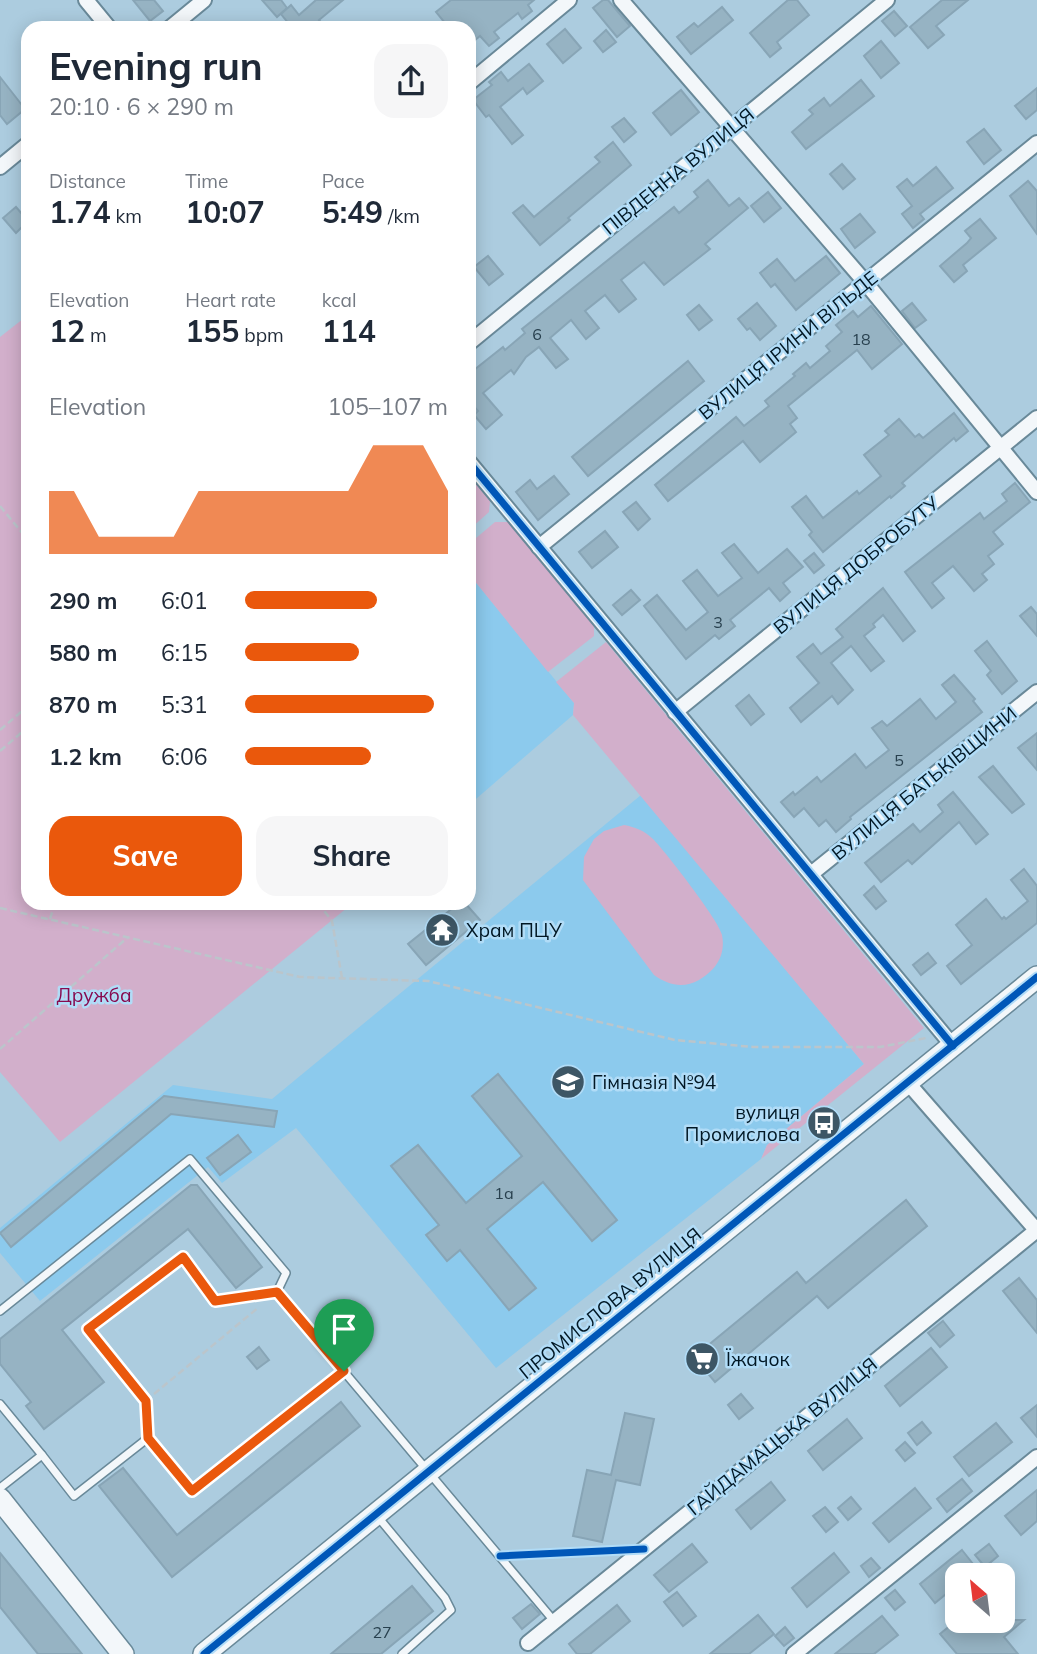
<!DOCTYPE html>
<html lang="en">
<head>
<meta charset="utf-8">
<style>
  :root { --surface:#fff; --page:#f6f6f7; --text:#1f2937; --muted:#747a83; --accent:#ea580c }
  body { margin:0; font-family:Mulish,sans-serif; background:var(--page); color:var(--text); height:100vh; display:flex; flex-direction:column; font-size:26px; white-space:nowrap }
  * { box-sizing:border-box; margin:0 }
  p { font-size:23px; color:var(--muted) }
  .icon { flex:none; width:38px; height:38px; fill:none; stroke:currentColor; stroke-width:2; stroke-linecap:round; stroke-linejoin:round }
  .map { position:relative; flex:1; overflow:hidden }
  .side { position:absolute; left:21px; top:21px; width:455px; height:889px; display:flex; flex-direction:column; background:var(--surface); border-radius:21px; box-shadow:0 4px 18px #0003 }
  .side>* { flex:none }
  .needle { width:46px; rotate:332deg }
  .fabs { position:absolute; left:945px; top:1563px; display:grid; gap:14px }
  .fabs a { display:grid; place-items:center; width:70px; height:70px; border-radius:14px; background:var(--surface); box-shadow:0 4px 18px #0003; font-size:35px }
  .pin { position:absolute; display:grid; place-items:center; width:60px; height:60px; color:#fff; margin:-72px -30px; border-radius:50% 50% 50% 0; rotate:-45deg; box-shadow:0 0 7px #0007 }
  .pin .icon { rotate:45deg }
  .round { display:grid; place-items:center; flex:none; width:74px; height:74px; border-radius:21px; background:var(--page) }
  .head { display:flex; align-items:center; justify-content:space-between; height:119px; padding:0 28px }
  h1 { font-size:38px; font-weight:700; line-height:52px }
  .metrics { display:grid; grid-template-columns:repeat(3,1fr); gap:10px; height:119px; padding:7px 28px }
  .metrics div { display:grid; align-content:center }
  .metrics b { font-size:30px; font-weight:700 }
  .metrics small { font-size:19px; font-weight:400 }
  .metrics p { font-size:19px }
  .chart { height:196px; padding:14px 28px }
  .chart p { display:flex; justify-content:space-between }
  .chart svg { width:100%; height:126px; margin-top:7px; fill:var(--accent); opacity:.7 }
  .action { display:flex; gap:14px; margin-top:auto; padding:14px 28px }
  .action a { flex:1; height:80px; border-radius:21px; background:var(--accent); color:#fff; font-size:28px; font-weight:700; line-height:80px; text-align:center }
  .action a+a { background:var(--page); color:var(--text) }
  ul { padding:0 28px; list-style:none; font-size:23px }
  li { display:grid; grid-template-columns:112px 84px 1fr; align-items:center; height:52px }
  li i { height:18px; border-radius:9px; background:var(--accent) }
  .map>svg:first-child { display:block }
</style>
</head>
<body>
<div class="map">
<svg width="1037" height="1654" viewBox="0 0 1037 1654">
  <rect width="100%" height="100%" fill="#acccdf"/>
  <g fill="#8ccaed">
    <polygon points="469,574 574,703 573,715 469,805"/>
    <polygon points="641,795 864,1064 767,1145 761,1159 496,1368 296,1128 222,1183 208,1167 40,1301 0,1253 0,1228 173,1085 272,1099"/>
  </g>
  <g fill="#d2afcb">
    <polygon points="28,315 28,903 353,903 60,1142 0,1072 0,337"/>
    <polygon points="469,475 490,501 489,512 469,530"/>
    <polygon points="495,522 508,522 594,625 594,636 548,672 469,574 469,544"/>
    <polygon points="606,642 924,1028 761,1159 767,1145 864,1064 573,715 574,703 556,682"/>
    <path d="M624 825C635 827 645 831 653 839 665 851 720 922 722 935 726 955 716 970 699 980 683 989 668 985 654 975L583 880 584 857 594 839 604 831Z"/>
  </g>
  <g fill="#96b3c3" stroke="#88a5b6" stroke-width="2">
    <polygon points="133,0 154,0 163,11 150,21"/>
    <polygon points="262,0 281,0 287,8 277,17"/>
    <polygon points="316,0 343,0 319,20 326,28 284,28 289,24 281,14 291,5 299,15"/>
    <polygon points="451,0 534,0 528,5 532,11 522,19 518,13 494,32 499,38 489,46 480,36 469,45 469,28 449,28 436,12"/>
    <polygon points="603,0 608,0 630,26 617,37 593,8"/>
    <polygon points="788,0 797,0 809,15 777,42 781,48 770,57 750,33"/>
    <polygon points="942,0 968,0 936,26 944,35 928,48 910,27"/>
    <polygon points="722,7 733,20 691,54 677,37 694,23 698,27"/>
    <polygon points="894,11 907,26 895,36 882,21"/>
    <polygon points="565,29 581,48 563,63 547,44"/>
    <polygon points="606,30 616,42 603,52 594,41"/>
    <polygon points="881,41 899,63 881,78 864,56"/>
    <polygon points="529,64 543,81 527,94 523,88 500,107 523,135 512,144 489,115 486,117 473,100 492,85 489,82 501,72 508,81"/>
    <polygon points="0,77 25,109 7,124 0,115"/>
    <polygon points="861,80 874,96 806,149 792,132 813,114 809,110 824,98 830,106"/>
    <polygon points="1037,88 1037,110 1026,119 1015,106"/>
    <polygon points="681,90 699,112 671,135 653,113"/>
    <polygon points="624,118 636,132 624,142 612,127"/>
    <polygon points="984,129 1001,150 984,164 967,142"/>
    <polygon points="613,142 631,165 568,218 570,220 540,245 513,213 523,205 534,217 600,162 595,157"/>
    <polygon points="842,164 855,179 843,189 830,174"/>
    <polygon points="936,167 953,188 920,214 924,219 913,228 902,214 912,206 897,187 907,179 913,186"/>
    <polygon points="708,180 729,206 739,198 748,208 705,244 710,249 664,285 644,262 621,280 636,299 619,312 605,295 585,311 599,328 586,339 571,320 550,338 568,359 556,368 539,347 526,357 514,374 511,370 483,393 502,415 486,429 474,415 478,411 471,403 469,405 469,374 503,347 505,350 525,333 522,329 674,207 679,213 698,197 694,192"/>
    <polygon points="1028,181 1037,191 1037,234 1010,196"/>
    <polygon points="768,192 781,208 764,222 751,206"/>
    <polygon points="16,207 28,221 16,233 3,218"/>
    <polygon points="860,214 875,232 855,248 841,229"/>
    <polygon points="980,219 996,238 963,265 967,271 954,282 940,266 967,243 971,238 965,231"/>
    <polygon points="488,256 503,274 489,285 474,267"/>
    <polygon points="826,256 840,273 796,310 775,284 771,287 760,273 777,259 795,281"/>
    <polygon points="757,303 776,326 760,340 750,328 747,330 738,319"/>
    <polygon points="912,303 926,320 915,328 902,311"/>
    <polygon points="699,305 712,320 699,330 687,315"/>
    <polygon points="871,306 902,344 872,369 857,350 788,406 797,418 790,424 796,432 760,462 743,441 668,501 655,485 736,417 744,426 769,406 765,401 795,376 793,374 806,363 810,368 830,351 826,346 842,332 836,325 853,311 858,317"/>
    <polygon points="688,361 704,381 588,476 572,457"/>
    <polygon points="954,413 968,431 956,441 954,438 902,483 905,486 891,498 890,496 823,552 809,535 812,532 792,507 806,496 823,518 857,491 859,494 881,476 864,455 889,435 885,431 899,419 915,437 919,434 923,438"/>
    <polygon points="554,476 569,494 538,520 516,492 530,480 537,489"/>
    <polygon points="1015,483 1030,502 993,532 1003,544 988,556 994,564 982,574 987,580 974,591 953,566 932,583 944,598 932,608 905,572 980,513 984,519 1007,501 1002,494"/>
    <polygon points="636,502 650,519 638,530 623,512"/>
    <polygon points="605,531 618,547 592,568 579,552"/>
    <polygon points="734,544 758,573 787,549 803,567 783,583 790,592 780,601 769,588 730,620 735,626 719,639 715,635 686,659 644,606 657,595 686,630 708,612 683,581 697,570 718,596 742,578 722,553"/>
    <polygon points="814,553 824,565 814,573 804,561"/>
    <polygon points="883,588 915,631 903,641 883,615 873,624 875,627 864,636 884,661 871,671 851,646 831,663 853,690 838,704 832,696 801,722 790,708 819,683 797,657 813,644 821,654 843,637 836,629"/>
    <polygon points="631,590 640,600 622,615 613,605"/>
    <polygon points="1031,607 1037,614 1037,636 1020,616"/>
    <polygon points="987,641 1017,681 1002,694 987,675 991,671 975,651"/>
    <polygon points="954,675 975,699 973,701 982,712 850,817 851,819 836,832 826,820 819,826 804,808 794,817 781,802 793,792 795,795 817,777 821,782 855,754 866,768 889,750 872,728 882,721 887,726 920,699 936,719 956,702 942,685"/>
    <polygon points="749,695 764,714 751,725 736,706"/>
    <polygon points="1037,733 1037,770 1018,748"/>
    <polygon points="993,766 1024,804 1012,813 979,777"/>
    <polygon points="953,792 988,834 976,844 959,822 912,864 908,860 881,882 865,863 913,824 920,832 943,812 938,805"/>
    <polygon points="1024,869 1037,886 1037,923 961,984 947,966 972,945 956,925 986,899 1002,919 1004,917 1006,919 1028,901 1011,880"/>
    <polygon points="874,886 886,901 876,909 864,895"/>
    <polygon points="459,903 465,903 480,920 426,965 408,944"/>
    <polygon points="928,953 936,963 921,975 913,965"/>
    <polygon points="498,1074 617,1220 592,1241 543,1182 487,1229 536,1288 509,1310 460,1250 447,1261 426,1235 439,1225 391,1166 418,1145 466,1203 522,1156 472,1096"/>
    <polygon points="164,1096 277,1111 274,1127 171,1114 11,1247 0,1233"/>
    <polygon points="238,1135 251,1152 220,1175 207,1158"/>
    <polygon points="191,1185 197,1185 262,1267 236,1288 188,1229 62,1330 104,1382 44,1429 26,1406 31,1402 0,1364 0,1339"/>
    <polygon points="906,1200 927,1226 828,1308 817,1296 715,1382 694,1357 797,1272 806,1283"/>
    <polygon points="1019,1278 1037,1300 1037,1333 1003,1291"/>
    <polygon points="943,1321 954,1335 940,1347 928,1333"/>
    <polygon points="259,1347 269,1360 257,1369 247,1357"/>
    <polygon points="931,1348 947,1367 900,1406 885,1386"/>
    <polygon points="741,1394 753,1408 739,1419 728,1405"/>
    <polygon points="341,1402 360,1426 172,1577 99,1486 123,1468 177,1535"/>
    <polygon points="1037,1405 1037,1437 1021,1418"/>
    <polygon points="625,1413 654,1419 640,1485 616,1480 602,1542 573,1536 587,1470 611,1475"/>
    <polygon points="847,1419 862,1438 823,1470 808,1451"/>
    <polygon points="922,1422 931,1433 917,1445 908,1433"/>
    <polygon points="996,1423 1012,1442 969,1476 954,1457"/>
    <polygon points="905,1442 915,1453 905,1461 896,1450"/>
    <polygon points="962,1479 972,1491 947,1512 937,1499"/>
    <polygon points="771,1482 785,1500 751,1529 736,1510"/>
    <polygon points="915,1488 931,1508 889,1542 873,1523"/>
    <polygon points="1037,1490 1037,1521 1021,1535 1005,1516"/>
    <polygon points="851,1497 861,1509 848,1520 838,1508"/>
    <polygon points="825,1507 838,1522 826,1532 813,1516"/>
    <polygon points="692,1544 707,1562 669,1592 654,1575"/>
    <polygon points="989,1544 998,1556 985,1567 975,1555"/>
    <polygon points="962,1550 977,1569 970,1575 957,1575 957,1585 935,1603 920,1584"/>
    <polygon points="0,1553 82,1654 38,1654 0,1607"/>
    <polygon points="834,1553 849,1572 807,1607 792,1588"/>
    <polygon points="871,1558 880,1568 869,1577 861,1566"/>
    <polygon points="412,1586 433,1611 381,1654 331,1654"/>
    <polygon points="895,1590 905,1602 895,1610 885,1598"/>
    <polygon points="677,1592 696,1616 683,1626 664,1602"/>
    <polygon points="531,1604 540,1614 522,1629 513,1618"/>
    <polygon points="617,1605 630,1621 590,1654 577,1654 569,1644"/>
    <polygon points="758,1615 774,1634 749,1654 710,1654"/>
    <polygon points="882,1616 898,1635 874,1654 835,1654"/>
    <polygon points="957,1620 971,1620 978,1629 989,1620 1024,1620 1004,1637 1018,1654 957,1654 940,1634"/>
    <polygon points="785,1627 794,1638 784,1646 775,1636"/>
  </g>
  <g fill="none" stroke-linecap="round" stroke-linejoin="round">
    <g stroke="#698999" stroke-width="10">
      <g id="lane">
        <polyline points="0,1311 190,1159 286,1273 277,1292 554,1621"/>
        <polyline points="0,1404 42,1455 0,1488"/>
        <polyline points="148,1438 146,1401 88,1329 183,1257 215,1301 277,1292"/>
        <polyline points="42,1455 74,1496 148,1438 192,1491 344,1371"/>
        <polyline points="378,1517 445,1598 451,1610 402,1654"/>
      </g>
    </g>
    <g stroke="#698999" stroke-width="18">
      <g id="street">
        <polyline points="86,0 109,28"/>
        <polyline points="621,0 865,282 1037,492"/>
        <polyline points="170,28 204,0"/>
        <polyline points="469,83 569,0"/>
        <polyline points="0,167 28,144"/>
        <polyline points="469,343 887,0"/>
        <polyline points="469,462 953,1046"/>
        <polyline points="539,547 1037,143"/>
        <polyline points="675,712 1037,418"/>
        <polyline points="811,874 1037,692"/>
        <polyline points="908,1083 1037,1231"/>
        <polyline points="528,1643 1037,1230"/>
        <polyline points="794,1654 1037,1457"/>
      </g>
    </g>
    <g stroke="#698999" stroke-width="24">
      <g id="secondary">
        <polyline points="0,1499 123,1654"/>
        <polyline points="204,1654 1037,977"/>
      </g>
    </g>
    <g stroke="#bbc5cb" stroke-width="2.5" stroke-dasharray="7 3.5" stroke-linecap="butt">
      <polyline points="0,506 28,540"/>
      <polyline points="0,730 28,706"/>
      <polyline points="0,751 28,727"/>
      <polyline points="318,903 332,921 342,978"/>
      <polyline points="0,908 300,977 428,981 675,1040 753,1047 880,1047 926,1038"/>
      <polyline points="50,919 55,903"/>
      <polyline points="0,1049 127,938"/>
      <polyline points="154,1394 259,1307"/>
    </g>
    <use href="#lane" stroke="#f3f7fa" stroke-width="7"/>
    <use href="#street" stroke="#f3f7fa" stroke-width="14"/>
    <use href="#secondary" stroke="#f3f7fa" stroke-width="21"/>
    <g stroke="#b1dcf7" stroke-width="11">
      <g id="cycleway">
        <polyline points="469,462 953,1046"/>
        <polyline points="500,1556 644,1549"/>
        <polyline points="204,1654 1037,977"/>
      </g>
    </g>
    <use href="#cycleway" stroke="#0057b8" stroke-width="7"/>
  </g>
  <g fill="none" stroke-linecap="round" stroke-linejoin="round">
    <g stroke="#fff" stroke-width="14">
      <polygon id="route" points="183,1257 215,1301 277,1292 344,1371 192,1491 148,1438 146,1401 88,1329"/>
    </g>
    <use href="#route" stroke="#ea580c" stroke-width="9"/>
  </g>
  <defs>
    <g id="temple-disc" transform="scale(1.75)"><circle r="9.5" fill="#3d5665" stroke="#b1dcf7"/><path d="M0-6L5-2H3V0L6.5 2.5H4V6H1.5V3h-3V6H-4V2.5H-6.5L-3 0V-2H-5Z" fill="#fff"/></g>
    <g id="school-disc" transform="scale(1.75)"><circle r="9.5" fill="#3d5665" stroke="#b1dcf7"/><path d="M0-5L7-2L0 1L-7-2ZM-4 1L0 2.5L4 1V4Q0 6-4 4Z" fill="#fff"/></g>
    <g id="bus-disc" transform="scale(1.75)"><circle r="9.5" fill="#3d5665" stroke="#b1dcf7"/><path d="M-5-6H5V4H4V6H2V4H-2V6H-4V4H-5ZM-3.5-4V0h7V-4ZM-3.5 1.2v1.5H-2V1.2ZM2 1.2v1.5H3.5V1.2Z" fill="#fff"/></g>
    <g id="supermarket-disc" transform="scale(1.75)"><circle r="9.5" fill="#3d5665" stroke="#b1dcf7"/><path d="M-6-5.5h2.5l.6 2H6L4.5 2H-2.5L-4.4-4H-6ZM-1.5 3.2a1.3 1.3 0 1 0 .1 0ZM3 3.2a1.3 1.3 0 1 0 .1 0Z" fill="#fff"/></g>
  </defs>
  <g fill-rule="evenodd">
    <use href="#temple-disc" x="442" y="930"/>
    <use href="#school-disc" x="568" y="1082"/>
    <use href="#bus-disc" x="824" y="1123"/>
    <use href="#supermarket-disc" x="702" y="1359"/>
  </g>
  <g text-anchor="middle" stroke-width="5" stroke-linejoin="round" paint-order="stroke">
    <g font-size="16" fill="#28404e">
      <text x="537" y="340">6</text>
      <text x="861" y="345">18</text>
      <text x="718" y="628">3</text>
      <text x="899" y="766">5</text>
      <text x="504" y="1199">1а</text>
      <text x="382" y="1638">27</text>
    </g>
    <g font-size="19" fill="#011724" stroke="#b1dcf7">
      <text transform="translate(678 171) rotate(-39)" y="7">ПІВДЕННА ВУЛИЦЯ</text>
      <text transform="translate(788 345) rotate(-39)" y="7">ВУЛИЦЯ ІРИНИ ВІЛЬДЕ</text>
      <text transform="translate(856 565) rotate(-39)" y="7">ВУЛИЦЯ ДОБРОБУТУ</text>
      <text transform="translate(924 783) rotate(-39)" y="7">ВУЛИЦЯ БАТЬКІВЩИНИ</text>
      <text transform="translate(610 1303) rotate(-39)" y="7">ПРОМИСЛОВА ВУЛИЦЯ</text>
      <text transform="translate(782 1436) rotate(-39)" y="7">ГАЙДАМАЦЬКА ВУЛИЦЯ</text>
    </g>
    <g font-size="19" fill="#011724" stroke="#b1dcf7" text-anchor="start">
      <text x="466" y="937">Храм ПЦУ</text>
      <text x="592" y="1089">Гімназія №94</text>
      <text x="800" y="1119" text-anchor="end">вулиця<tspan x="800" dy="22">Промислова</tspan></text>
      <text x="726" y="1366">Їжачок</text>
    </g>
    <g font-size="19" fill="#870a4f" stroke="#b1dcf7">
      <text x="94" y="1002">Дружба</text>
    </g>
  </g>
</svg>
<div class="fabs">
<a><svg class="needle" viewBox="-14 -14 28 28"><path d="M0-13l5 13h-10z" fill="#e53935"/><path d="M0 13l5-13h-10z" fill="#747a83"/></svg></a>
</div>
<div class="pin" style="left:344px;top:1371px;background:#1e9e55"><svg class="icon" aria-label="arrive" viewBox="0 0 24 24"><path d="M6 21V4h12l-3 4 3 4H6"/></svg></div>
<section class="side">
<div class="head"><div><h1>Evening run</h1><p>20:10 · 6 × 290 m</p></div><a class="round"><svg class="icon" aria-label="share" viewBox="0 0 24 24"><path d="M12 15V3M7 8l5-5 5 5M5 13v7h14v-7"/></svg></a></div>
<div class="metrics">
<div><p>Distance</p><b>1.74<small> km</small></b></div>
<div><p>Time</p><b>10:07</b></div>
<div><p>Pace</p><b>5:49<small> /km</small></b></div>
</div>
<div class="metrics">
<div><p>Elevation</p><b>12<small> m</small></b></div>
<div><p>Heart rate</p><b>155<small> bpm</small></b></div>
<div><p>kcal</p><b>114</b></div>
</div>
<div class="chart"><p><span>Elevation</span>105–107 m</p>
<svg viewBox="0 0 160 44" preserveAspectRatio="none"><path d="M0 44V22L10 22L20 38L30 38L40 38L50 38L60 22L70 22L80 22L90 22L100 22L110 22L120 22L130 6L140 6L150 6L160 22V44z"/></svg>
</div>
<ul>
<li><b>290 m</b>6:01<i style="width:65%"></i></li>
<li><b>580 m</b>6:15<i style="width:56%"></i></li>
<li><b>870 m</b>5:31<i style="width:93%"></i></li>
<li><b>1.2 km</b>6:06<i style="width:62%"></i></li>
</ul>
<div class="action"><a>Save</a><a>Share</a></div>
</section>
</div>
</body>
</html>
